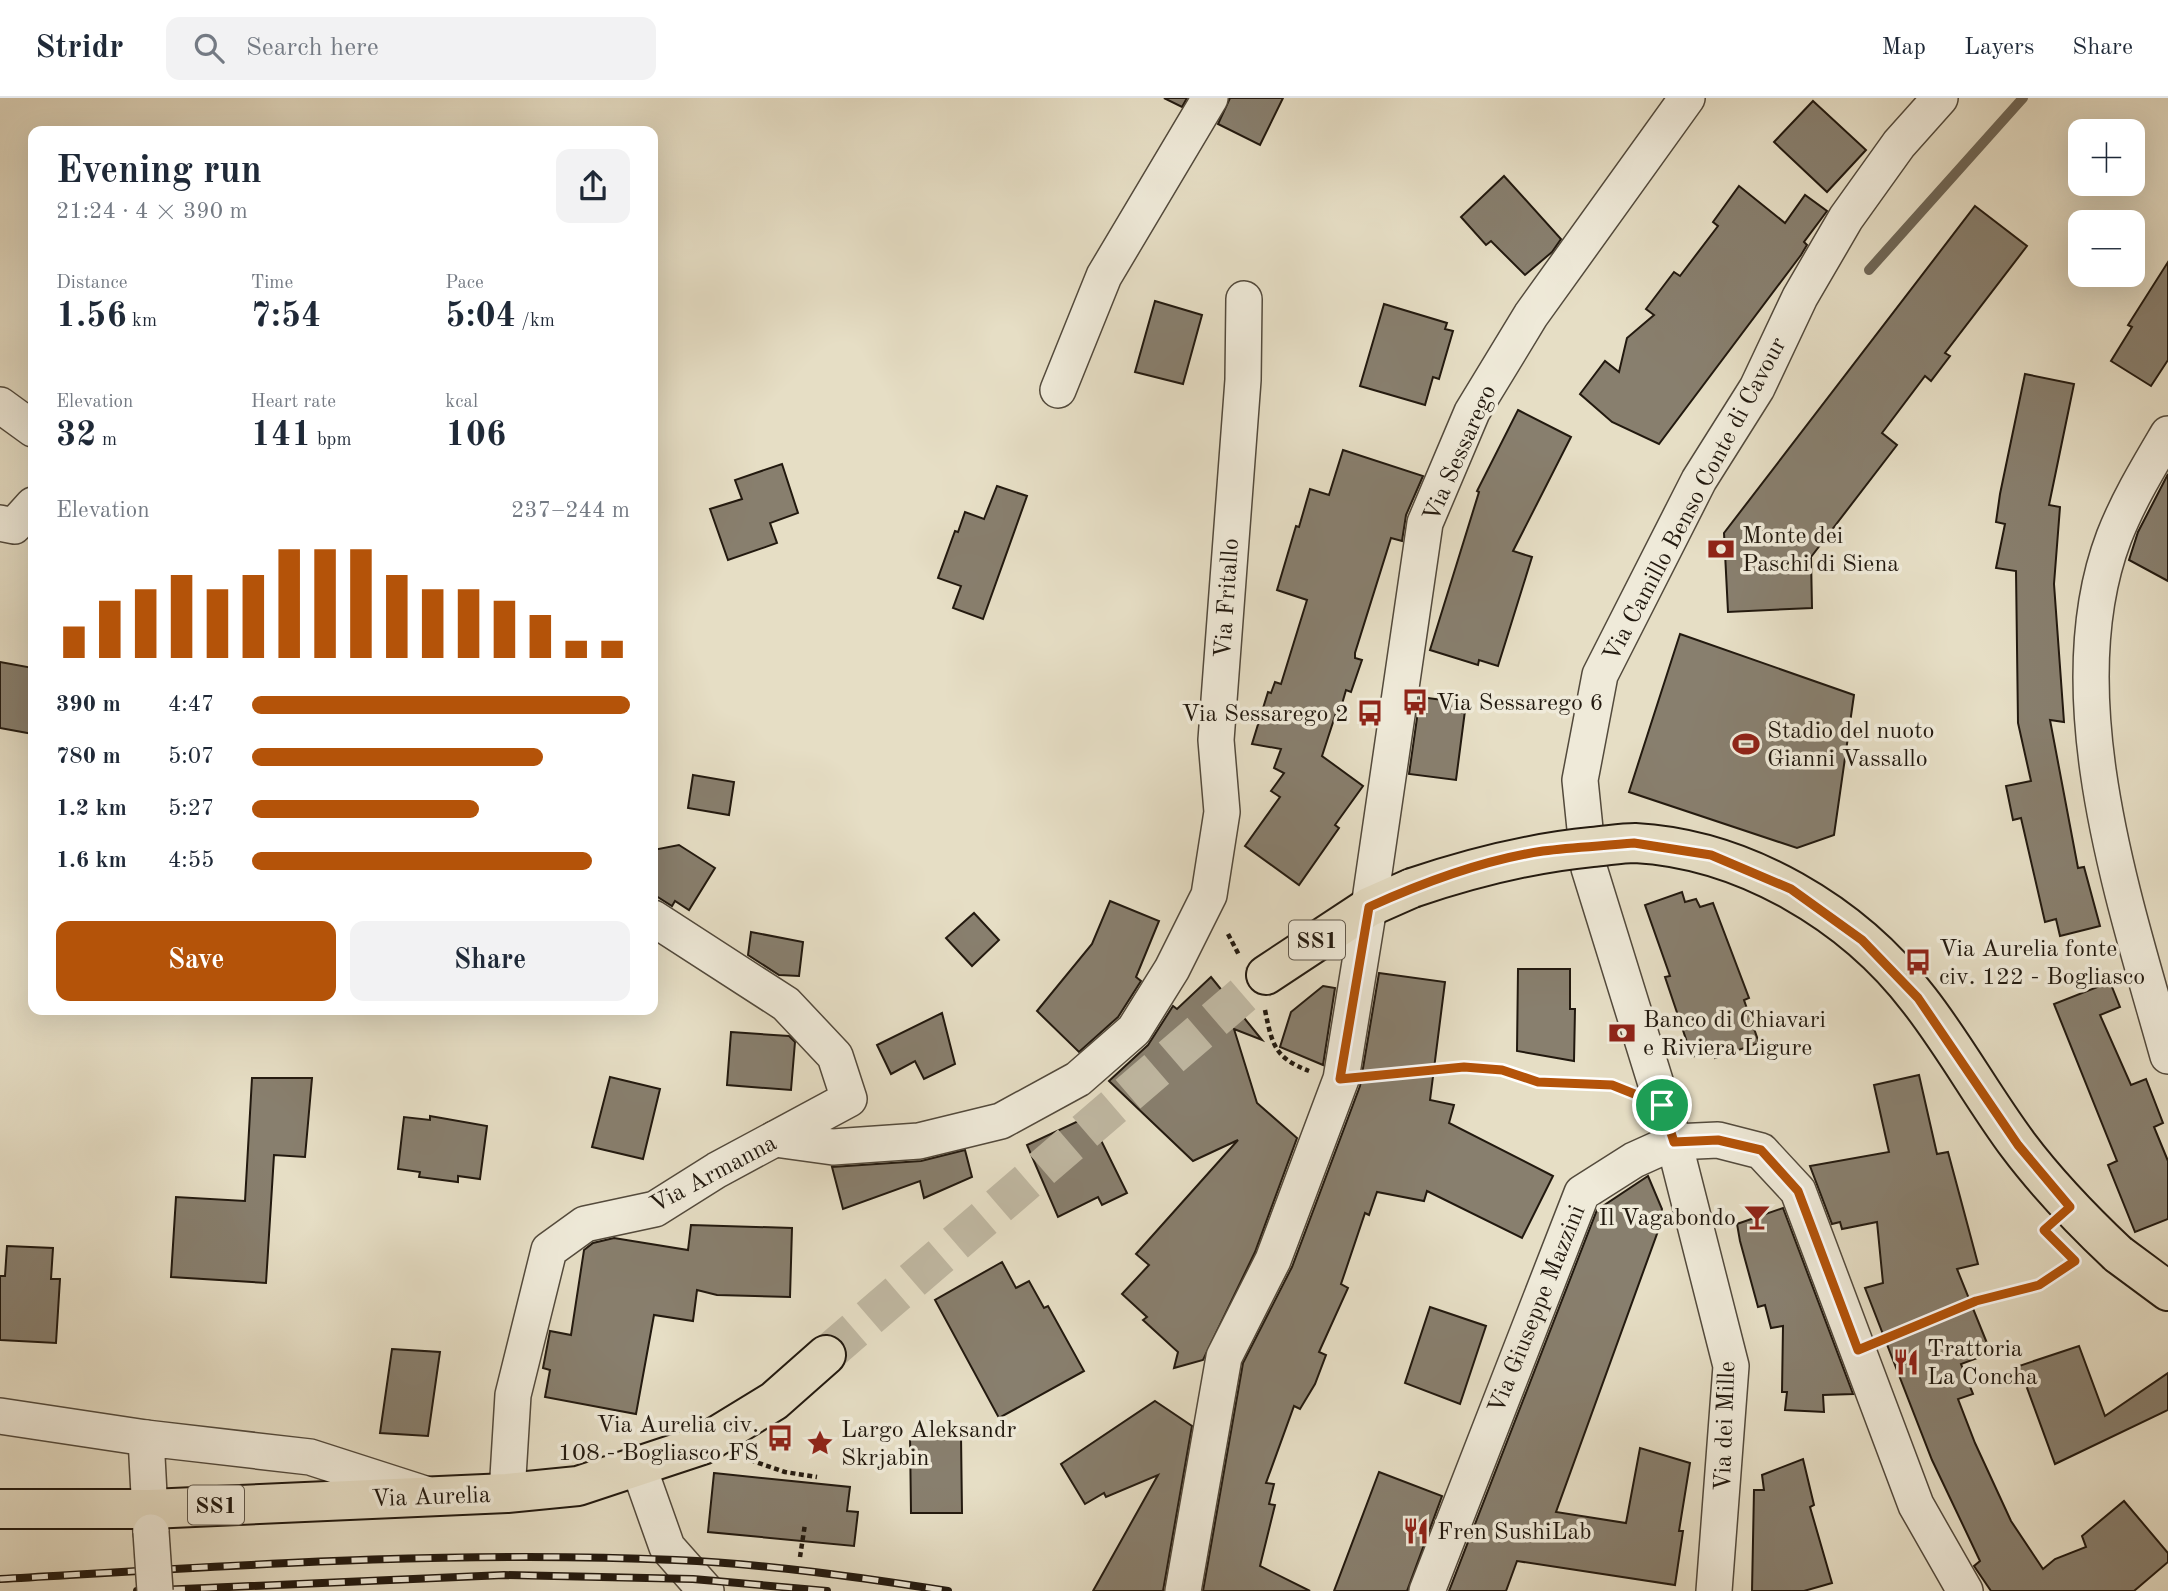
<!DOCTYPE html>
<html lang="en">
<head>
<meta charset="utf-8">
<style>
  :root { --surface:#fff; --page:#f2f2f3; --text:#1f2937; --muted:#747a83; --line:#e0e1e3; --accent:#b45309 }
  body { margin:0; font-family:"Old Standard TT",serif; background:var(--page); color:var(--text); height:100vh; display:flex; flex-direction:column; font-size:26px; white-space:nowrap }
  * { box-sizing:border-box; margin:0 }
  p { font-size:23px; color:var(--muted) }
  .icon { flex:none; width:38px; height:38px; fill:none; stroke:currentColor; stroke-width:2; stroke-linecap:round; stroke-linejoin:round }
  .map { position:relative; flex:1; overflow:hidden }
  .drawer { position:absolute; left:28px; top:28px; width:630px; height:889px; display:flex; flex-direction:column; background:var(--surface); border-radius:14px; box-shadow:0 7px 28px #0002 }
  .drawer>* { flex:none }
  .fabs { position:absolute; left:2068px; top:21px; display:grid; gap:14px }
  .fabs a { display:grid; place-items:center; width:77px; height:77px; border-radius:14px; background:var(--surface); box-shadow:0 7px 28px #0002; font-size:35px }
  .pin { position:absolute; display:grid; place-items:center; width:60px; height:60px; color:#fff; margin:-30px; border:4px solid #fff; border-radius:50%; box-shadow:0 2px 7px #0007 }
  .round { display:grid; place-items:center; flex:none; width:74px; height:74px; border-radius:14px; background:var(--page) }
  .summary { display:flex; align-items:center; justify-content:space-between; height:119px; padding:0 28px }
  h1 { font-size:38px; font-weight:600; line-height:52px }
  .figures { display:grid; grid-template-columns:repeat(3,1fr); gap:10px; height:119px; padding:7px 28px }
  .figures div { display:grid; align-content:center }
  .figures b { font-size:35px; font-weight:600 }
  .figures small { font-size:19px; font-weight:400 }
  .figures p { font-size:19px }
  .chart { height:196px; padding:14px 28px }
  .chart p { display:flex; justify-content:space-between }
  .chart svg { width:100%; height:126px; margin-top:7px; stroke:var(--accent); stroke-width:6 }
  .cta { display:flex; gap:14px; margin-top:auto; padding:14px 28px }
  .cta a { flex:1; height:80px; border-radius:14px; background:var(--accent); color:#fff; font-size:28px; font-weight:600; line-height:80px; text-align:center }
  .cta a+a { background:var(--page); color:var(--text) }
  ul { padding:0 28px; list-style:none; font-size:23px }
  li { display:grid; grid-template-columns:112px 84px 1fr; align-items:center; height:52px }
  li i { height:18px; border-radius:9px; background:var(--accent) }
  header { display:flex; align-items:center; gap:42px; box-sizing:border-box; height:98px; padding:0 35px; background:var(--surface); border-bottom:2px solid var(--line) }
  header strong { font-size:33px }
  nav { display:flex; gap:38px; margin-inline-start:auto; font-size:24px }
  .search { width:490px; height:63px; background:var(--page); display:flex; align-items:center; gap:18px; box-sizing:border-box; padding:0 24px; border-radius:14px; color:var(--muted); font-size:26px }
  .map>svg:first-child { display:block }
</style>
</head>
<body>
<header>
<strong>Stridr</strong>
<div class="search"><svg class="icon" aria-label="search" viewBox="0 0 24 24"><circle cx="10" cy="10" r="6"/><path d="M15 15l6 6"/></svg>Search here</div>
<nav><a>Map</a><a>Layers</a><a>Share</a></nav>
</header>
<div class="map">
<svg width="2168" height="1493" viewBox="0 0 2168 1493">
  <rect width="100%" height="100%" fill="#e6dec5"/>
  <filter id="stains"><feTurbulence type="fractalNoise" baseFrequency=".00286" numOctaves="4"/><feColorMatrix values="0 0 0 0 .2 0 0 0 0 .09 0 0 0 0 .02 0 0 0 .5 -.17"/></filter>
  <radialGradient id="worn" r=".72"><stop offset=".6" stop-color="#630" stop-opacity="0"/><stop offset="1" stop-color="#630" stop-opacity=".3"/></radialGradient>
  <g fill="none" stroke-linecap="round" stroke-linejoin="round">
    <polyline stroke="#6f6757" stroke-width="10" points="1869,172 2023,0"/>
  </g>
  <g fill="#887f6e" stroke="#22190f" stroke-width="2">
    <polygon points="1164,0 1187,0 1182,9"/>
    <polygon points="1230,0 1283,0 1260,47 1218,26"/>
    <polygon points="1813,3 1866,52 1827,94 1774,44"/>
    <polygon points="1504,78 1561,141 1552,154 1525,177 1491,143 1486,147 1461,119"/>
    <polygon points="1739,88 1785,125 1805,97 1827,113 1804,144 1807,147 1801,157 1659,346 1612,324 1580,296 1605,263 1619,274 1627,240 1654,217 1646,211 1674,174 1680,178 1718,128 1713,124"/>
    <polygon points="1975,108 2027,148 1945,255 1950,258 1931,283 1925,278 1882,335 1897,347 1811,459 1812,510 1728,514 1724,435"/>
    <polygon points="2168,164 2168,262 2151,288 2111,263 2132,229 2128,227"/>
    <polygon points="1155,203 1202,217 1183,286 1135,274"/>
    <polygon points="1384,206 1447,225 1445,231 1453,233 1439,281 1433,279 1425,307 1360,288"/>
    <polygon points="2025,276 2074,286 2049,407 2060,409 2054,486 2064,624 2050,622 2078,770 2084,769 2100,828 2060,838 2056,821 2045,824 2021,720 2013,722 2006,688 2031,683 2018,625 2016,473 1996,470 2005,426 1996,424 2000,396"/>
    <polygon points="1518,312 1571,339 1513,453 1532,459 1498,568 1479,562 1478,567 1430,552 1479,394 1477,393"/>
    <polygon points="1343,352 1423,378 1406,417 1402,443 1391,440 1355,555 1355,560 1362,562 1351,594 1346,592 1340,613 1337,612 1322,658 1363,688 1335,727 1339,730 1299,787 1245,748 1280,699 1271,693 1284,675 1274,670 1281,651 1252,646 1268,594 1271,595 1275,584 1281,586 1307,502 1277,492 1296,428 1299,429 1310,391 1329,397"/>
    <polygon points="782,366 798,415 770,425 777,445 728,462 710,411 742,401 735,382"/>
    <polygon points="2168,376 2168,483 2129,462 2138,434"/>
    <polygon points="997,388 1027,398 983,521 953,510 961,488 938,480 955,433 958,434 965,414 984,421"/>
    <polygon points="1680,536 1854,597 1834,737 1797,750 1629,694"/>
    <polygon points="0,564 33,570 33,636 0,630"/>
    <polygon points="1420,599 1466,605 1456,682 1409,676"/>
    <polygon points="693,677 734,684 729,717 688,710"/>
    <polygon points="679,747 715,770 689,812 675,803 672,808 653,796 653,752"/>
    <polygon points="1682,794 1685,804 1696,801 1700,809 1713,805 1749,900 1744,902 1759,945 1715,960 1713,952 1692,959 1665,879 1670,878 1645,807"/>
    <polygon points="1110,803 1159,823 1136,879 1141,883 1118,919 1079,954 1037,913 1092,846"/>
    <polygon points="974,815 999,842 972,868 946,840"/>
    <polygon points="751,834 803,844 799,878 779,877 748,857"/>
    <polygon points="1518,871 1570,871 1570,911 1575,911 1574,963 1517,953"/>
    <polygon points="1379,875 1445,884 1430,1002 1454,1007 1449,1025 1553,1078 1522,1140 1427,1093 1424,1103 1377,1094 1369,1117 1365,1115 1341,1186 1348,1190 1319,1254 1326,1257 1315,1286 1300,1311 1294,1308 1266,1385 1274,1386 1269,1406 1275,1407 1260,1468 1310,1493 1203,1493 1243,1265 1292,1169 1360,988"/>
    <polygon points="1211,879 1262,942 1234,931 1257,1005 1297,1040 1255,1154 1203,1262 1174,1270 1178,1254 1143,1222 1147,1219 1122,1196 1149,1167 1136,1156 1238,1042 1193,1063 1109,983 1148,947 1173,908 1177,911"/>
    <polygon points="2110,884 2120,909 2100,917 2131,987 2146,981 2163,1025 2154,1029 2168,1063 2168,1121 2135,1134 2108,1067 2117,1063 2054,906"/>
    <polygon points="1323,888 1335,890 1323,967 1280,949 1291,914"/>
    <polygon points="942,915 955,966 924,981 915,963 891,976 877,947"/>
    <polygon points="731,934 789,938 795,944 791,992 727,987"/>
    <polygon points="1919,977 1937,1056 1948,1054 1978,1166 1957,1171 1991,1255 1961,1266 1973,1296 1958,1301 1975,1345 2011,1423 2043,1471 2055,1461 2086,1449 2082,1438 2124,1403 2168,1455 2168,1464 2134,1493 1991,1493 1974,1468 1980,1463 1932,1362 1865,1190 1883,1185 1877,1124 1842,1131 1840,1124 1832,1126 1810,1068 1889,1054 1874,987"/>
    <polygon points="610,979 660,991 643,1061 592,1049"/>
    <polygon points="252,980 312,980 305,1059 274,1057 266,1185 171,1179 176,1099 245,1103"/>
    <polygon points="430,1018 487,1028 480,1081 458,1078 458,1084 419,1079 420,1074 398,1071 404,1019 430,1022"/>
    <polygon points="1089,1018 1127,1095 1102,1107 1098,1099 1058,1119 1027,1047"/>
    <polygon points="965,1052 972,1079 924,1100 920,1083 843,1111 832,1069 921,1063"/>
    <polygon points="1648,1078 1662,1111 1655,1132 1658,1133 1556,1414 1626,1425 1640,1350 1690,1365 1679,1433 1683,1433 1675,1487 1517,1463 1506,1493 1449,1493 1597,1112"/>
    <polygon points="1783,1110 1853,1296 1823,1297 1824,1314 1785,1312 1787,1294 1782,1294 1783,1228 1771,1230 1765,1207 1758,1209 1740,1143 1737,1126"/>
    <polygon points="691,1127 792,1130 790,1199 717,1197 697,1192 693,1223 654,1217 636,1316 545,1299 550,1272 543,1270 550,1233 571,1237 584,1152 593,1145 614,1140 688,1152"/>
    <polygon points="7,1148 53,1150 51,1181 60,1181 56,1245 0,1242 0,1178 5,1178"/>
    <polygon points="1002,1164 1016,1190 1029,1183 1044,1210 1048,1208 1084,1273 999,1320 935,1202"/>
    <polygon points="1430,1209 1486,1228 1460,1306 1405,1285"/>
    <polygon points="2079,1248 2105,1318 2168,1275 2168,1312 2055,1366 2019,1268"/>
    <polygon points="392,1251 440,1254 428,1338 380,1335"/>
    <polygon points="1155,1303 1192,1328 1163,1493 1093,1493 1158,1377 1106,1399 1104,1395 1085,1406 1061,1366"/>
    <polygon points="961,1337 962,1415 911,1415 910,1338"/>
    <polygon points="1803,1361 1814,1407 1810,1409 1832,1485 1804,1493 1752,1493 1754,1392 1764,1392 1762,1377"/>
    <polygon points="1379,1374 1442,1398 1407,1493 1334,1493"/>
    <polygon points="714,1375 850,1389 847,1413 858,1414 854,1448 708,1434"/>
  </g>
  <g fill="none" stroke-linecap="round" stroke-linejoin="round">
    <polyline stroke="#bfb7a1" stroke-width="38" stroke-dasharray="38 19" stroke-linecap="butt" points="826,1257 1266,877"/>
    <g stroke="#534a3c" stroke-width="38">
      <g id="minor">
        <polyline points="1058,292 1104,178 1210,0"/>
        <polyline points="0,307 33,331"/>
        <path d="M2168 336C2148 370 2128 403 2114 439 2054 597 2125 804 2168 958"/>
        <polyline points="0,425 14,428 33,407"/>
        <polyline points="775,1041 833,1049 919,1043 1001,1023 1078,981 1134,932 1172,871 1209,797 1222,714 1216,642 1243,282 1244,201"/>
        <polyline points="0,1318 146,1340"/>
        <polyline points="639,1370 667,1449 706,1493"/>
        <polyline points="507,1395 513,1297 549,1152 585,1126 655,1111 717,1072 849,1001 835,958 786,906 653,820"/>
        <polyline points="151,1434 146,1340 310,1359 425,1396"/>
        <polyline points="1183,1493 1224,1259 1273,1162 1341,981 1369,809 1425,425 1472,314 1531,217 1687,0"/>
        <polyline points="1427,1493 1582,1095 1634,1062 1674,1044 1718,1042 1761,1053 1798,1093 1916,1407 1965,1493"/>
        <polyline points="1714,1493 1731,1268 1674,1044 1589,770 1580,682 1600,577 1699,382 1757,290 1800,199 1846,120 1899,46 1940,0"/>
      </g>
    </g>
    <g stroke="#22190f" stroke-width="42">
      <g id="major">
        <polyline points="1266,877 1369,809 1412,790"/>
        <polyline points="2118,1156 2168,1193"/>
        <polyline points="0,1411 150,1411 507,1395 578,1388 702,1347 774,1303 826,1257"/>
      </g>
    </g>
    <g stroke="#22190f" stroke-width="4.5" stroke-dasharray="5 3.5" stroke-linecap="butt">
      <polyline points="1228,836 1239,857"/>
      <path d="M1265 912C1272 947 1275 960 1309 973"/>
      <polyline points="1376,976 1464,969 1502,972 1538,984 1612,987 1619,990"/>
      <polyline points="1891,1238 1976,1203 2039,1187 2073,1165"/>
      <polyline points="750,1362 785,1374 817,1379"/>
      <polyline points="800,1459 805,1426"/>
    </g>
    <use href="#minor" stroke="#efead9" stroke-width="35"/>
    <use href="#major" stroke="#e6dec5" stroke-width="38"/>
    <g stroke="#22190f" stroke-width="8">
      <g id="rail">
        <path d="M0 1481C225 1468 450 1452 676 1462 767 1466 858 1479 948 1493"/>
        <polyline points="137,1493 504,1477 693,1481 827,1493"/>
      </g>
    </g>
    <use href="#rail" stroke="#efead9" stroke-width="5" stroke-dasharray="16" stroke-linecap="butt"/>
    <g stroke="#534a3c" stroke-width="38" stroke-linecap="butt">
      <polyline id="minor-bridge" points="151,1434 155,1493"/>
    </g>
    <g stroke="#22190f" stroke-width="42" stroke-linecap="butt">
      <path id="major-bridge" d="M1412 790C1471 770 1530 755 1592 749 1606 748 1621 745 1635 745 1744 751 1853 815 1919 902 1955 948 1983 1000 2018 1047 2048 1087 2082 1122 2118 1156"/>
    </g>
    <use href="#minor-bridge" stroke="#efead9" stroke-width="35"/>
    <use href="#major-bridge" stroke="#e6dec5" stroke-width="38"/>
  </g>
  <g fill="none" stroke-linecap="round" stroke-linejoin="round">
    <g stroke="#fff" stroke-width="14">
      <path id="route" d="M1634 745 1711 757 1791 791 1862 842 1918 900 2018 1047 2070 1109 2044 1132 2075 1163 2039 1187 1976 1203 1858 1252 1798 1093 1761 1052 1718 1042 1674 1044 1662 1007 1612 987 1538 984 1502 972 1464 969 1340 981 1369 809C1424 784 1483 762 1543 753 1573 749 1603 748 1634 745Z"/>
    </g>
    <use href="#route" stroke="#b45309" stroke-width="9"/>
  </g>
  <defs>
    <g id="bank-bare" transform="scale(2.1)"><path d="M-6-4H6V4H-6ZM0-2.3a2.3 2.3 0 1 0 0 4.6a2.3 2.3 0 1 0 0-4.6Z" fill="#8f2418" stroke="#efead9" stroke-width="2.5" paint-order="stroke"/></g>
    <g id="bus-bare" transform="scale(2.1)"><path d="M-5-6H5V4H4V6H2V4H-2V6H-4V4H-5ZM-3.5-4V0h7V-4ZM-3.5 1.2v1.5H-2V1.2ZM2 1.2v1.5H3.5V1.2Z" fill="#8f2418" stroke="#efead9" stroke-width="2.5" paint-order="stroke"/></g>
    <g id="stadium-bare" transform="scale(2.1)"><path d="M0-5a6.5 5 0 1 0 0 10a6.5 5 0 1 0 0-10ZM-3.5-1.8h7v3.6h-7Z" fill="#8f2418" stroke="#efead9" stroke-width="2.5" paint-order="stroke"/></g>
    <g id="bar-bare" transform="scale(2.1)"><path d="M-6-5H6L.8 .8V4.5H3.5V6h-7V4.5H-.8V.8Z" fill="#8f2418" stroke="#efead9" stroke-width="2.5" paint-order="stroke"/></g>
    <g id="restaurant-bare" transform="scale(2.1)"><path d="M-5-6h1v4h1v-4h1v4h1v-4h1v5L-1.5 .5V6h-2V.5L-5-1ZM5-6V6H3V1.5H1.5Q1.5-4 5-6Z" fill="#8f2418" stroke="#efead9" stroke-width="2.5" paint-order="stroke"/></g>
    <g id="sight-bare" transform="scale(2.1)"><path d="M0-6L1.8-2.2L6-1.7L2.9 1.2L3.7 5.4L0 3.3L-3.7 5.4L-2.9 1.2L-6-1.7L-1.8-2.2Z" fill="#8f2418" stroke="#efead9" stroke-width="2.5" paint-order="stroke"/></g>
  </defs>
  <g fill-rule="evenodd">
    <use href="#bank-bare" x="1721" y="451"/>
    <use href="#bus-bare" x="1415" y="604"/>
    <use href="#bus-bare" x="1370" y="615"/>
    <use href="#stadium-bare" x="1746" y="646"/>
    <use href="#bus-bare" x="1918" y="864"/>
    <use href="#bank-bare" x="1622" y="935"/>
    <use href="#bar-bare" x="1757" y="1119"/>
    <use href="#restaurant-bare" x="1906" y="1264"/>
    <use href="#bus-bare" x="780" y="1340"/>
    <use href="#sight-bare" x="820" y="1345"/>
    <use href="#restaurant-bare" x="1416" y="1433"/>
  </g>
  <g text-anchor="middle" stroke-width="7" stroke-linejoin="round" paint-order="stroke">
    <g fill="#efead9" stroke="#60584c" stroke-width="2">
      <rect x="1289" y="822.5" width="56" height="39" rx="5"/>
      <rect x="188" y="1387.5" width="56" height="39" rx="5"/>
    </g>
    <g font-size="23" font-weight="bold" fill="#22190f">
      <text x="1317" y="850">SS1</text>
      <text x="216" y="1415">SS1</text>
    </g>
    <g font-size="24" fill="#22190f" stroke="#efead9">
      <text transform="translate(1459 355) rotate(-66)" y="8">Via Sessarego</text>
      <text transform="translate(1694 401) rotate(-62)" y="8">Via Camillo Benso Conte di Cavour</text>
      <text transform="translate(1226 500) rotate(-86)" y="8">Via Fritallo</text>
      <text transform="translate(713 1075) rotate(-28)" y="8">Via Armanna</text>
      <text transform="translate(1536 1211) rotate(-68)" y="8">Via Giuseppe Mazzini</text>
      <text transform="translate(1724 1328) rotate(-88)" y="8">Via dei Mille</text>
      <text transform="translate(431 1398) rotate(-2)" y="8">Via Aurelia</text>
    </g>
    <g font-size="24" fill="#22190f" stroke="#efead9" text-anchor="start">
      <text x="1742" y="445">Monte dei<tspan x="1742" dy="28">Paschi di Siena</tspan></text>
      <text x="1436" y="612">Via Sessarego 6</text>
      <text x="1349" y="623" text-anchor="end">Via Sessarego 2</text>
      <text x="1767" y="640">Stadio del nuoto<tspan x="1767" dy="28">Gianni Vassallo</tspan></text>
      <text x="1939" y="858">Via Aurelia fonte<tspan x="1939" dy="28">civ. 122 - Bogliasco</tspan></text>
      <text x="1643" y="929">Banco di Chiavari<tspan x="1643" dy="28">e Riviera Ligure</tspan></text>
      <text x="1736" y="1127" text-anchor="end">Il Vagabondo</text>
      <text x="1927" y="1258">Trattoria<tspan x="1927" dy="28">La Concha</tspan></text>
      <text x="759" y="1334" text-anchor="end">Via Aurelia civ.<tspan x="759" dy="28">108 - Bogliasco FS</tspan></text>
      <text x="841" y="1339">Largo Aleksandr<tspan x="841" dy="28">Skrjabin</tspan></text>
      <text x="1437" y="1441">Fren SushiLab</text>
    </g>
  </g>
  <rect width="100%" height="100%" filter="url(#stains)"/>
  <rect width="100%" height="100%" fill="url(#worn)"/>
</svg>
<div class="fabs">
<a>+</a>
<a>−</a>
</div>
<div class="pin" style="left:1662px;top:1007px;background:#1e9e55"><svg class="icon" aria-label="arrive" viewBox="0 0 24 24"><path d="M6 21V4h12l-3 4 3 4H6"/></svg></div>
<section class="drawer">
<div class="summary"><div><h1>Evening run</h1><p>21:24 · 4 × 390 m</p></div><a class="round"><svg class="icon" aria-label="share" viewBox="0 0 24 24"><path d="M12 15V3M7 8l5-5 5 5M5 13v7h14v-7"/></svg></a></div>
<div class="figures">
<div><p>Distance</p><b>1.56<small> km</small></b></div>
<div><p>Time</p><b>7:54</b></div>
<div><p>Pace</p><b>5:04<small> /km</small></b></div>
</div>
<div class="figures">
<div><p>Elevation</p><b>32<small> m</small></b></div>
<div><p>Heart rate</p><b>141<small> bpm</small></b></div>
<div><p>kcal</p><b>106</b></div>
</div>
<div class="chart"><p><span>Elevation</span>237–244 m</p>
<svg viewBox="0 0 160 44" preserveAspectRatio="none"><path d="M5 44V33M15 44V24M25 44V20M35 44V15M45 44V20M55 44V15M65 44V6M75 44V6M85 44V6M95 44V15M105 44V20M115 44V20M125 44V24M135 44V29M145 44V38M155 44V38"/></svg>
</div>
<ul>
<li><b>390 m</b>4:47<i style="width:100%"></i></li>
<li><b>780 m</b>5:07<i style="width:77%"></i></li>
<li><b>1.2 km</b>5:27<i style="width:60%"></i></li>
<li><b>1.6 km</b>4:55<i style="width:90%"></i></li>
</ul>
<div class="cta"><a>Save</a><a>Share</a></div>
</section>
</div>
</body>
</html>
